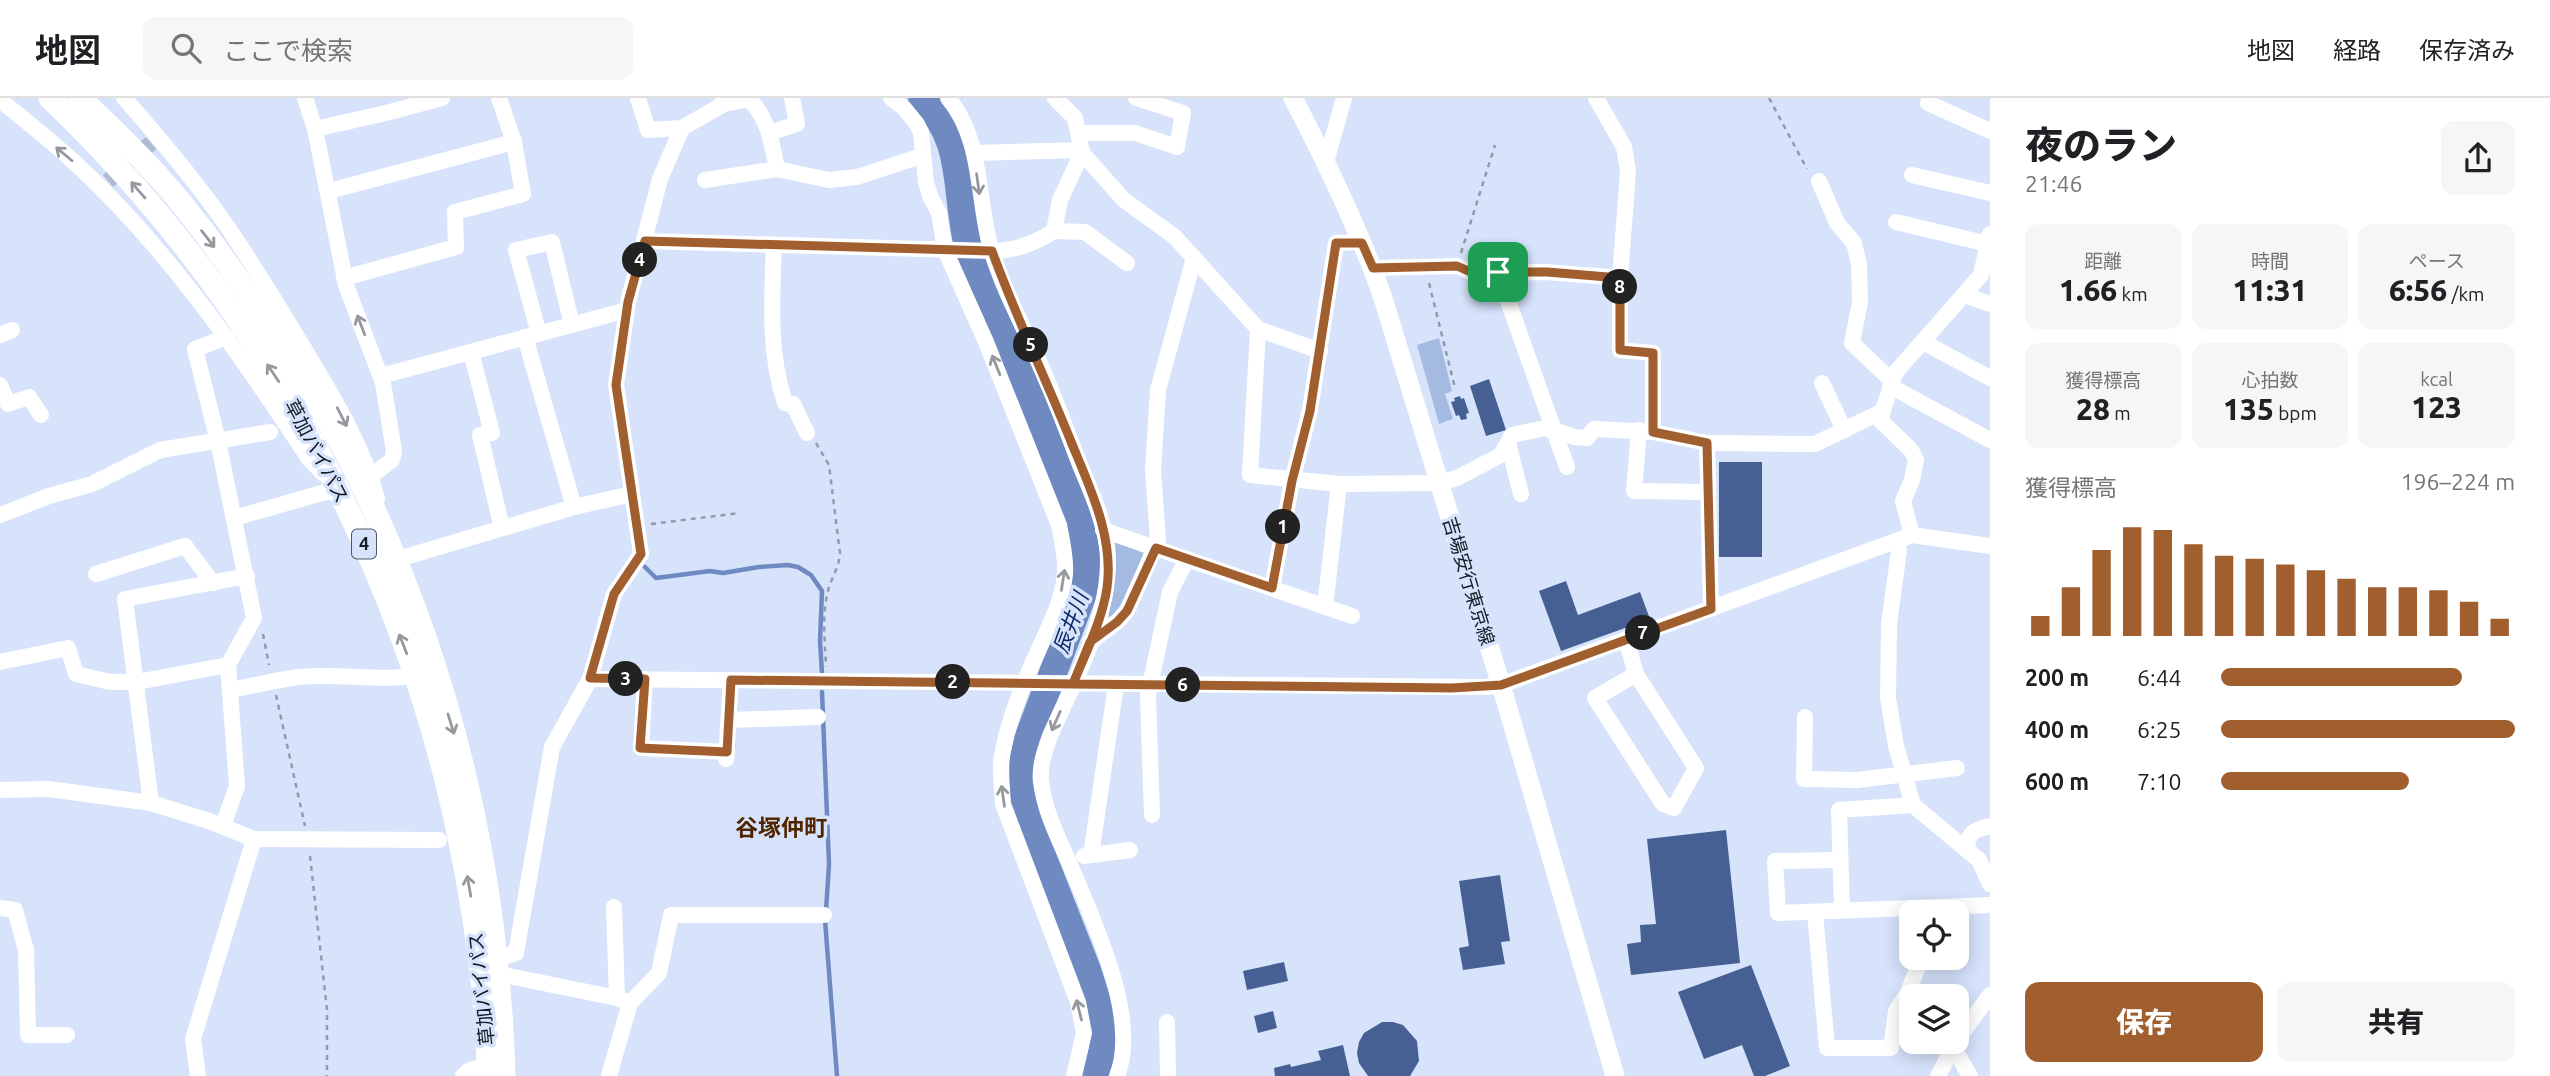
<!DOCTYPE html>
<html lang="ja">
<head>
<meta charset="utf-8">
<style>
  :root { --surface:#fff; --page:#f6f6f6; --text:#202124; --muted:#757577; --line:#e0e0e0; --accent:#a15e2e }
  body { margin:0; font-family:Ubuntu,"Noto Sans JP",sans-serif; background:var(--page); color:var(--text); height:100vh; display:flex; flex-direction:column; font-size:26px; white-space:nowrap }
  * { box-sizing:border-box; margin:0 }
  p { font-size:23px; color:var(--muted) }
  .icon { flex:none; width:38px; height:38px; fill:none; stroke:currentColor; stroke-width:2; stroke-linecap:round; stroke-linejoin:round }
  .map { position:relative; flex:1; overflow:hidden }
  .sheet { display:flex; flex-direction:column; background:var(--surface); width:560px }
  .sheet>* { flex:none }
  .controls { position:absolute; left:1899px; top:802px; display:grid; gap:14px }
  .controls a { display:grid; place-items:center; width:70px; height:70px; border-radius:14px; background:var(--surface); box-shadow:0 4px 18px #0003; font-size:35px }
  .pin { position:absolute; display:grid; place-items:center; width:60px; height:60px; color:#fff; margin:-30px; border-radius:14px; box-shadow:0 4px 10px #0006 }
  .km { position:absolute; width:35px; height:35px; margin:-18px; border-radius:50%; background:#222; color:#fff; font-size:19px; line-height:35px; text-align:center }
  .round { display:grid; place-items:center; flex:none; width:74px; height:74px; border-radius:14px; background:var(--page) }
  .summary { display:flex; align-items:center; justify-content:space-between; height:119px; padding:0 35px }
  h1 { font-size:38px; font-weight:800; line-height:52px }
  .metrics { display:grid; grid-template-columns:repeat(3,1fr); gap:10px; height:119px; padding:7px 35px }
  .metrics div { display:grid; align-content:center; border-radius:14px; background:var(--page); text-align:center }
  .metrics b { font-size:30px; font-weight:800 }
  .metrics small { font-size:19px; font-weight:400 }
  .metrics p { font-size:19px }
  .chart { height:196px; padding:14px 35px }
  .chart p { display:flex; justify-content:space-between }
  .chart svg { width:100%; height:126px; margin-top:7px; stroke:var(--accent); stroke-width:6 }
  .cta { display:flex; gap:14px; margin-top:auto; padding:14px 35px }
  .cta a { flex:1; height:80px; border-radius:14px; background:var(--accent); color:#fff; font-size:28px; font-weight:800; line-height:80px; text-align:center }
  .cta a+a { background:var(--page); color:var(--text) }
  ul { padding:0 35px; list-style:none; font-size:23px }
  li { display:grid; grid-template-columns:112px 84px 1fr; align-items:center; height:52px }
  li i { height:18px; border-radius:9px; background:var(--accent) }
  header { display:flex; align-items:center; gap:42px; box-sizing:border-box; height:98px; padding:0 35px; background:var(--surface); border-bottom:2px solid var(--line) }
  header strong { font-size:33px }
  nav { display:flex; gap:38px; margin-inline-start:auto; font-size:24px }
  .search { width:490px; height:63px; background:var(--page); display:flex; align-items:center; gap:18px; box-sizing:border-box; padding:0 24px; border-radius:14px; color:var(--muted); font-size:26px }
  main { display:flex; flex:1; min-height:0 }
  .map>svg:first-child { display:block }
</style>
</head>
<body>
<header>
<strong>地図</strong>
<div class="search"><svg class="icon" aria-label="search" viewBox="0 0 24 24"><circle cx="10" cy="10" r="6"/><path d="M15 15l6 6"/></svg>ここで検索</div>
<nav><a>地図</a><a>経路</a><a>保存済み</a></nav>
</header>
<main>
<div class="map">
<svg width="1990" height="978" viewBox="0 0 1990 978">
  <rect width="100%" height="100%" fill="#d6e3fb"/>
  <g fill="#a5bae1">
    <polygon points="1439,240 1452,293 1445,296 1453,321 1439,326 1417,247"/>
    <polygon points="1115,444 1144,455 1129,493 1111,522 1108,515 1116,471"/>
  </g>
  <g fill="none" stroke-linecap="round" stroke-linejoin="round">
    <g stroke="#6f8ac0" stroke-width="4.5">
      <polyline points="645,469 656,480 710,473 723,475 759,469 788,467 798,469 811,477 822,493 820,543 822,575"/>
      <polyline points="822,594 829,766 826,813"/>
      <polyline points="825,822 837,978"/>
    </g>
    <path stroke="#6f8ac0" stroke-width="28" d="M922 0C965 41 955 91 967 144 974 173 988 201 1000 229 1023 281 1046 333 1066 387 1078 421 1092 454 1085 490L1028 641 1021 674 1026 717 1087 872 1100 912 1103 952 1094 978"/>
  </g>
  <g fill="#476094">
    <polygon points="1489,281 1506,332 1486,338 1470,288"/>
    <polygon points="1460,298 1461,301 1464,300 1469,315 1466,316 1467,321 1461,322 1459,317 1456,318 1451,304 1455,303 1454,300"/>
    <rect x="1719" y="364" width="43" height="95"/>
    <polygon points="1566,483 1578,517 1640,494 1650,521 1561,553 1539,493"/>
    <polygon points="1726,732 1740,865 1631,877 1627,846 1641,844 1640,827 1656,826 1647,741"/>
    <polygon points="1500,777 1510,843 1501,844 1505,866 1463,872 1459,850 1469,848 1459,783"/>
    <polygon points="1284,864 1288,883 1247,892 1243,873"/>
    <polygon points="1751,867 1790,968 1765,978 1754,978 1742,947 1704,961 1678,894"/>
    <polygon points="1273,913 1277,930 1258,935 1254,918"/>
    <polygon points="1382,924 1393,924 1403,927 1417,943 1419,963 1410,978 1368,978 1359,965 1357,955 1359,944 1364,935"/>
    <polygon points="1343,947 1350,978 1275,978 1274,970 1290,966 1291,969 1321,962 1318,953"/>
  </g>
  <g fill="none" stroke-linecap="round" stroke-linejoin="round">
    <polyline stroke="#afbbd0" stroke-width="16" stroke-dasharray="16 8" stroke-linecap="butt" points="108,83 151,45"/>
    <g stroke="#919bae" stroke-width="2.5" stroke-dasharray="5 5" stroke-linecap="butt">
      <polyline points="1769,0 1807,71"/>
      <polyline points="1461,155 1495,47"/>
      <polyline points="1429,185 1455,290"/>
      <path d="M816 345 829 367 840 455C839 471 830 481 827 497 822 520 825 545 826 569"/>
      <polyline points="651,426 740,415"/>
      <polyline points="263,536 269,567"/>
      <polyline points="276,597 305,728"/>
      <polyline points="310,758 327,912 327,978"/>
    </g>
    <g stroke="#fff" stroke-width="16">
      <path d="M124 0C164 45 204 93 237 143 261 179 283 216 305 252 333 299 364 349 377 401"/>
      <polyline points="305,0 315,31 346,187 383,285 394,353 392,362 371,378"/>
      <polyline points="638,0 648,32 682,30 724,6 723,0"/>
      <path d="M891 0 904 10 917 26 921 35 926 84 930 98 939 115 945 152 986 244 1059 427C1062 442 1066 459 1065 475 1063 502 1050 526 1039 551 1024 583 1010 617 1003 652 999 669 1002 688 1003 706L1078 904 1084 935 1074 978"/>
      <path d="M948 0C983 41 977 102 991 151 1003 192 1024 229 1041 268 1055 300 1067 334 1080 367 1092 396 1108 430 1108 463 1108 524 1074 583 1050 638 1045 652 1039 669 1041 684 1045 715 1059 741 1071 769 1094 824 1140 921 1117 978"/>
      <polyline points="1596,0 1624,49 1628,73 1620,180 1620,252 1653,255 1653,334"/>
      <path d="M0 2C25 22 50 42 74 64 167 149 240 256 309 361L323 375"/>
      <polyline points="1928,5 1990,33"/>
      <path d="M724 6 749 1C768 20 772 45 777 71"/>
      <polyline points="315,31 386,15 442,0"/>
      <polyline points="769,35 797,26 792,0"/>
      <polyline points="1078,35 1135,35 1177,49 1183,15 1136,0"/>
      <polyline points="974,55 1081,52"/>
      <polyline points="1082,55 1124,102 1175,139 1258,231 1250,377 1339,386 1440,385 1457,380 1501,357 1512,337 1545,330 1575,339 1587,340 1594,331 1653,334 1707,345 1711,511"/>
      <polyline points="1326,64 1344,0"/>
      <polyline points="1912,77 1990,95"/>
      <polyline points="705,82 777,71 829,82 857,79 921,58"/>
      <polyline points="1819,83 1837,125 1854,145 1859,166 1860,204 1852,245 1892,283"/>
      <polyline points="329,93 514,44"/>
      <polyline points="1896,124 1988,146"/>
      <polyline points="1054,133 1085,134 1127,165"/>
      <path d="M645 143 992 153C1015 153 1034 146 1054 133L1060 102 1082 55 1075 20 1055 0"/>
      <path d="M774 147C772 201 768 253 785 305L793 306 807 335"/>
      <polyline points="1373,170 1457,168 1473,175 1547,174 1620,180"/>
      <polyline points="1498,175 1567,369"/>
      <polyline points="344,180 456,149 455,114 523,96 514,44 499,0"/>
      <polyline points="1964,197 1990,206"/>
      <polyline points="1258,231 1320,253"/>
      <polyline points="539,236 516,152 552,144 572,227"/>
      <polyline points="0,237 12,232"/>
      <polyline points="525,239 574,409"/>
      <polyline points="1923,244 1990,280"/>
      <polyline points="471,254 492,335 480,337 502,430"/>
      <polyline points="381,278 627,212"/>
      <polyline points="1822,285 1844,332"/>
      <polyline points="0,287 8,306 29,299 41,317"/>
      <polyline points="1890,288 1990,342"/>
      <polyline points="1639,332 1634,393 1708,394"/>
      <polyline points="1508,345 1521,396"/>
      <polyline points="1707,345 1815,346 1883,313"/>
      <polyline points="0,417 49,398 92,386 160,352 270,334"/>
      <polyline points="234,420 322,395 339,392"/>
      <polyline points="1103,432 1352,518"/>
      <polyline points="1912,437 1903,403 1912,382 1916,362 1911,352 1880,322 1895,275 1981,177 1990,136"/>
      <polyline points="1896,443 1899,453 1889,526 1888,600 1896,648 1913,707 1979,762 1990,786"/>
      <polyline points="395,462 574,409 632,396"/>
      <polyline points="96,476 185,448 213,485"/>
      <polyline points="1272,490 1292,383 1310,312 1336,145 1362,144"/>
      <polyline points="1325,509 1339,386"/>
      <polyline points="1626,541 1636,576 1696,670 1674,710 1663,706 1595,600 1636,576"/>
      <polyline points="1090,544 1117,524 1127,513 1158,443 1153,372 1158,292 1194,160"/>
      <polyline points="0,564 68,550 76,576 110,584 137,584 228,567"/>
      <polyline points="590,581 1486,589 1501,587 1912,437 1990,448"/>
      <polyline points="645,581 641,650 727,654"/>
      <path d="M230 592C253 588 276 582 299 579 334 575 369 582 403 579"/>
      <polyline points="1805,619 1804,681 1857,682 1957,670"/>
      <polyline points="729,622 818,619"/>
      <polyline points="726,661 731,582"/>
      <polyline points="0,692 49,691 151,705 209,723 254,741 439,742"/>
      <polyline points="151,705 125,501 247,478"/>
      <polyline points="1152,717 1148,597 1170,494 1187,461"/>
      <polyline points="223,728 237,688 228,567 254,520 218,343 195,251 227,239"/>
      <path d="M1967 750C1969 733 1974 732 1990 728"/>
      <polyline points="1091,757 1116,587"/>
      <polyline points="1084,758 1130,752"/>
      <polyline points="1840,762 1775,763 1778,815 1990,807"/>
      <polyline points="614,809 617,900"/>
      <polyline points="0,810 15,812 26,852 28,937 67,937"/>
      <polyline points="1842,812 1839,712 1913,707"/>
      <polyline points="1815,814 1827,950 1891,950 1896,913 1908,894 1922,859"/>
      <polyline points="498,861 516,855 552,649 590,581 614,496 641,456 616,287 628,204 660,81 682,30"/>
      <polyline points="499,876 617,900 630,905"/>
      <polyline points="1167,924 1168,978"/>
      <polyline points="1953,949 1970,978"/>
      <polyline points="198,978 193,941 254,741"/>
      <polyline points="463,978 468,973 488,966"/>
      <polyline points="609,978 630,905 659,875 671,817 824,817"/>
      <polyline points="1938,978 1957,942 1990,897"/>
    </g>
    <path stroke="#fff" stroke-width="19" d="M1293 0C1327 65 1359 131 1383 200L1504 597 1615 978"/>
    <g stroke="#fff" stroke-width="23">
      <path d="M50 0C266 206 413 482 466 775 478 842 488 910 488 978"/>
      <path d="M80 0C109 28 139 56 165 86 209 136 248 194 284 251 309 291 335 332 356 374 449 562 498 769 504 978"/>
    </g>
  </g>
  <defs><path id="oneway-shaft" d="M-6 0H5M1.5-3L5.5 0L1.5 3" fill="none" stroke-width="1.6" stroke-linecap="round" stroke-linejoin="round" transform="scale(1.75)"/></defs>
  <g stroke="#96989d">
    <use href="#oneway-shaft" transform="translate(64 56) rotate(-140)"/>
    <use href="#oneway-shaft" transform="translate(978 86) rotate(82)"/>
    <use href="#oneway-shaft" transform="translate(138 92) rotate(-131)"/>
    <use href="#oneway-shaft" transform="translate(208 141) rotate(52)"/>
    <use href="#oneway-shaft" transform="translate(361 227) rotate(-111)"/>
    <use href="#oneway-shaft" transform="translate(996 267) rotate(-112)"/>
    <use href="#oneway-shaft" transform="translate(273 275) rotate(-124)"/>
    <use href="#oneway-shaft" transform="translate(342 319) rotate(63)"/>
    <use href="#oneway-shaft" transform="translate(1063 482) rotate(-81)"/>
    <use href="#oneway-shaft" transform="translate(403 546) rotate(-111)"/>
    <use href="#oneway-shaft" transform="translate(1056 623) rotate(114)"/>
    <use href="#oneway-shaft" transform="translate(451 626) rotate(73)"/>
    <use href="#oneway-shaft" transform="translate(1003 698) rotate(-98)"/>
    <use href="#oneway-shaft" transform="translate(469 788) rotate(-100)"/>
    <use href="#oneway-shaft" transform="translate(1079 912) rotate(-104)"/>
  </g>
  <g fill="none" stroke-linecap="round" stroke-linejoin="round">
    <g stroke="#fff" stroke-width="14">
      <path id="route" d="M1498 174 1473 175 1457 168 1373 170 1362 145H1336L1310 313 1292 383 1272 490 1156 450 1127 513 1117 524 1090 544 1073 586 731 582 727 654 640 650 645 581 590 580 614 496 641 456 616 287 628 204 645 143 992 153C1016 219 1046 281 1072 346 1091 392 1114 440 1107 490 1102 523 1085 556 1073 586L1452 590 1501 587 1711 511 1707 345 1653 334V255L1620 252V180L1547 174H1498"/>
    </g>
    <use href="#route" stroke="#a15e2e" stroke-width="9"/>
  </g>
  <g text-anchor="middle" stroke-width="7" stroke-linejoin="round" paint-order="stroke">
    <rect fill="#d6e3fb" stroke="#4f5765" stroke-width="2" x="352" y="431.5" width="24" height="29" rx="5"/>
    <g font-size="18" font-weight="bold" fill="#151b25">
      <text x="364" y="452">4</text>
    </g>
    <g font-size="19" fill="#151b25" stroke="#d6e3fb">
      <text transform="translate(317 353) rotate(62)" y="7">草加バイパス</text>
      <text transform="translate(1469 483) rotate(73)" y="7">吉場安行東京線</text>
      <text transform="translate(481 891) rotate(-96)" y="7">草加バイパス</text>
    </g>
    <g font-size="21" font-style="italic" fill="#0d2868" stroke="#d6e3fb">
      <text transform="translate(1071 525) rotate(-70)" y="7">辰井川</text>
    </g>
    <g font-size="23" font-weight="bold" fill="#512500" stroke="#d6e3fb">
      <text x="781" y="738">谷塚仲町</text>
    </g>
  </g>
</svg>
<div class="controls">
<a><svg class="icon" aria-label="locate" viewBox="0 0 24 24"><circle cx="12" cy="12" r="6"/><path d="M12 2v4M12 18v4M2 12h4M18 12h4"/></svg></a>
<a><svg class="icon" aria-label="layers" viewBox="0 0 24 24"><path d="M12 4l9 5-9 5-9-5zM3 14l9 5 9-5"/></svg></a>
</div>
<div class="pin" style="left:1498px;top:174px;background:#1e9e55"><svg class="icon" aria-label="arrive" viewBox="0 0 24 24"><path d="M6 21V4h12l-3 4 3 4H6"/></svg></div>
<b class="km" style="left:1283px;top:429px">1</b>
<b class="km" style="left:953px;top:584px">2</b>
<b class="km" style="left:626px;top:581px">3</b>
<b class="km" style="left:640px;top:162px">4</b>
<b class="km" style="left:1031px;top:247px">5</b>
<b class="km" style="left:1183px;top:587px">6</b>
<b class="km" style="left:1643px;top:535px">7</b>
<b class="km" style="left:1620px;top:189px">8</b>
</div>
<section class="sheet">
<div class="summary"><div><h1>夜のラン</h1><p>21:46</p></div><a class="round"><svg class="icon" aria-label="share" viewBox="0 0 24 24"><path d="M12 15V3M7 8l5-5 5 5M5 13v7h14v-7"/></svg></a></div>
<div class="metrics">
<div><p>距離</p><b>1.66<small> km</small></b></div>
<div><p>時間</p><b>11:31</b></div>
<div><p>ペース</p><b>6:56<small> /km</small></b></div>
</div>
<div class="metrics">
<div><p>獲得標高</p><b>28<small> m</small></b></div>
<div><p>心拍数</p><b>135<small> bpm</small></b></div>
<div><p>kcal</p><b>123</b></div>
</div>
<div class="chart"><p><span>獲得標高</span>196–224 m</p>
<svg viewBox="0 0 160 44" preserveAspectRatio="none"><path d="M5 44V37M15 44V27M25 44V14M35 44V6M45 44V7M55 44V12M65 44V16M75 44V17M85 44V19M95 44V21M105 44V24M115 44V27M125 44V27M135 44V28M145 44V32M155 44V38"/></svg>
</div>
<ul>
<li><b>200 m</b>6:44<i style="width:82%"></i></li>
<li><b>400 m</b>6:25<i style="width:100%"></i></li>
<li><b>600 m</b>7:10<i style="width:64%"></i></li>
</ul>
<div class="cta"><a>保存</a><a>共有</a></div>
</section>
</main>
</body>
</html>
